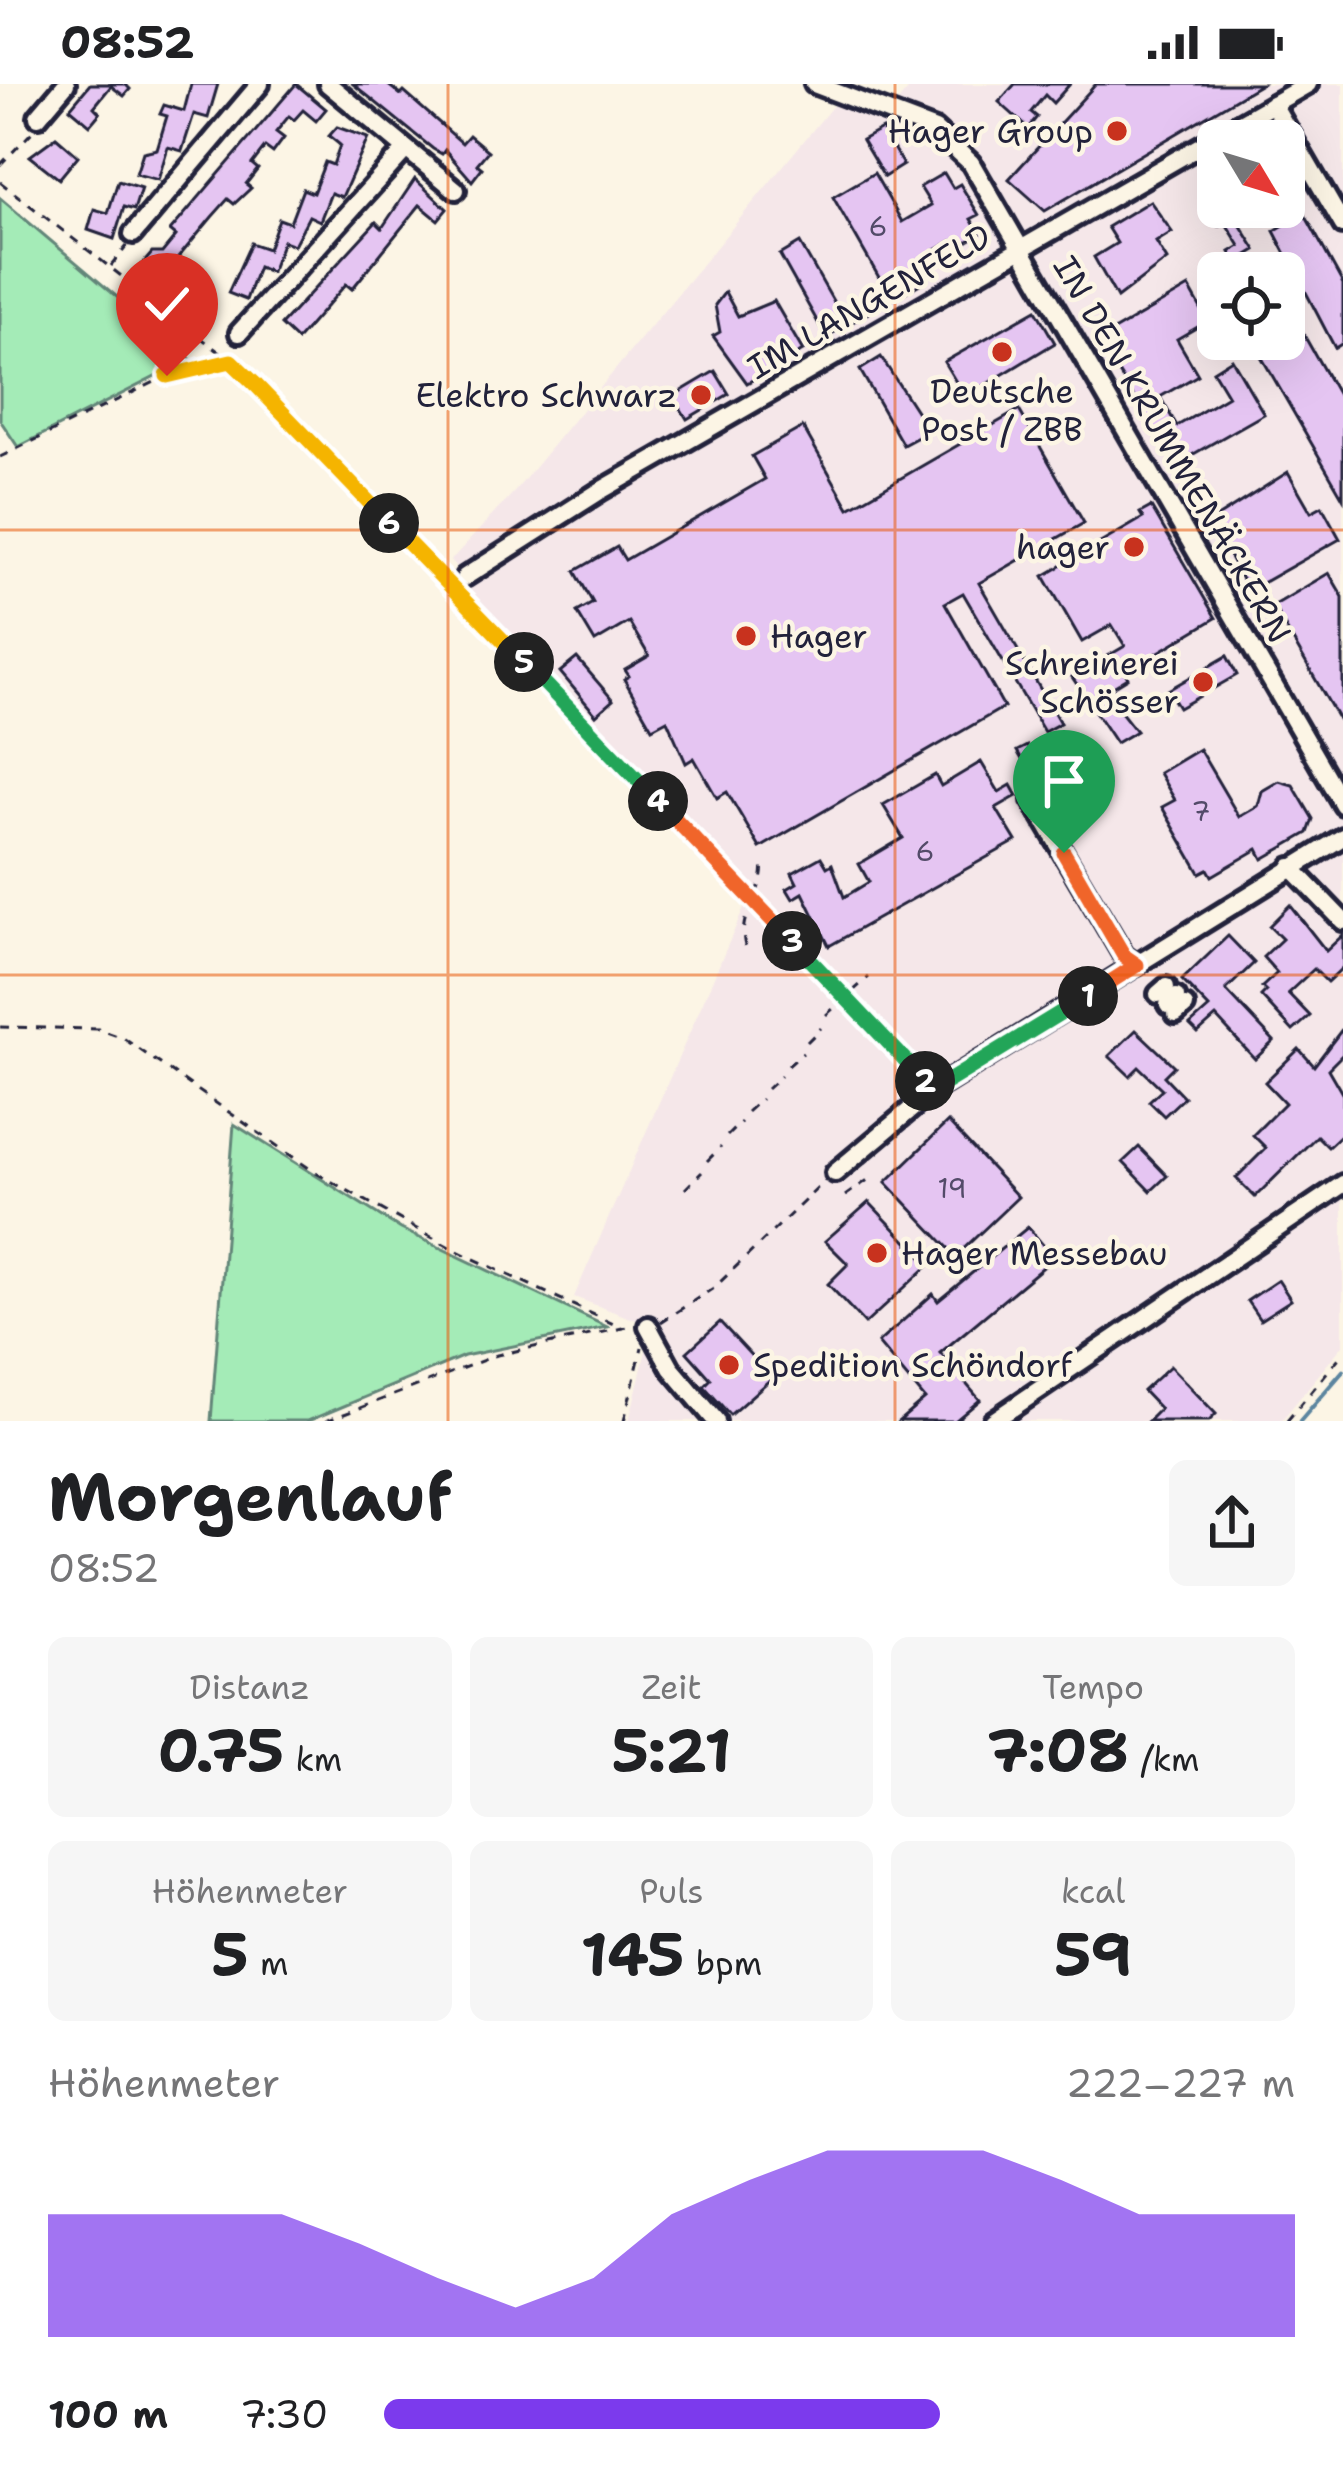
<!DOCTYPE html>
<html lang="de">
<head>
<meta charset="utf-8">
<style>
  :root { --surface:#fff; --page:#f6f6f6; --text:#202124; --muted:#757577; --accent:#7c3aed }
  body { margin:0; font-family:"Shantell Sans",sans-serif; background:var(--page); color:var(--text); height:100vh; display:flex; flex-direction:column; font-size:45px; white-space:nowrap }
  * { box-sizing:border-box; margin:0 }
  p { font-size:39px; color:var(--muted) }
  .icon { flex:none; width:66px; height:66px; fill:none; stroke:currentColor; stroke-width:2; stroke-linecap:round; stroke-linejoin:round }
  .map { position:relative; height:1337px; overflow:hidden }
  .details { display:flex; flex-direction:column; background:var(--surface); flex:1 }
  .details>* { flex:none }
  .needle { width:78px; rotate:128deg }
  .controls { position:absolute; left:1197px; top:36px; display:grid; gap:24px }
  .controls a { display:grid; place-items:center; width:108px; height:108px; border-radius:18px; background:var(--surface); box-shadow:0 12px 48px #0002; font-size:60px }
  .pin { position:absolute; display:grid; place-items:center; width:102px; height:102px; color:#fff; margin:-123px -51px; border-radius:50% 50% 50% 0; rotate:-45deg; box-shadow:0 0 12px #0007 }
  .pin .icon { rotate:45deg }
  .km { position:absolute; width:60px; height:60px; margin:-30px; border-radius:50%; background:#222; color:#fff; font-size:33px; line-height:60px; text-align:center }
  .round { display:grid; place-items:center; flex:none; width:126px; height:126px; border-radius:18px; background:var(--page) }
  .summary { display:flex; align-items:center; justify-content:space-between; height:204px; padding:0 48px }
  h1 { font-size:66px; font-weight:700; line-height:90px }
  .stats { display:grid; grid-template-columns:repeat(3,1fr); gap:18px; height:204px; padding:12px 48px }
  .stats div { display:grid; align-content:center; border-radius:18px; background:var(--page); text-align:center }
  .stats b { font-size:60px; font-weight:700 }
  .stats small { font-size:33px; font-weight:400 }
  .stats p { font-size:33px }
  .chart { height:336px; padding:24px 48px }
  .chart p { display:flex; justify-content:space-between }
  .chart svg { width:100%; height:216px; margin-top:12px; fill:var(--accent); opacity:.7 }
  ul { padding:0 48px; list-style:none; font-size:39px }
  li { display:grid; grid-template-columns:192px 144px 1fr; align-items:center; height:90px }
  li i { height:30px; border-radius:15px; background:var(--accent) }
  .status { display:flex; justify-content:space-between; align-items:center; height:84px; padding:0 60px; background:var(--surface); direction:ltr }
  .status svg { height:33px; fill:currentColor }
  .map>svg:first-child { display:block }
</style>
</head>
<body>
<div class="status"><b>08:52</b><svg viewBox="0 0 49 12"><path d="M0 12V9h3v3zM5 12V6h3v6zM10 12V3h3v9zM15 12V0h3v12zM26 1h20v11H26zM47 4h2v5h-2z"/></svg></div>
<div class="map">
<svg width="1343" height="1337" viewBox="0 0 1343 1337">
  <rect width="100%" height="100%" fill="#fcf5e5"/>
  <filter id="ink" filterUnits="userSpaceOnUse"><feTurbulence type="fractalNoise" baseFrequency=".00833" numOctaves="2"/><feDisplacementMap in="SourceGraphic" scale="24" xChannelSelector="R" yChannelSelector="G"/><feConvolveMatrix kernelMatrix="1 2 1 2 8 2 1 2 1" color-interpolation-filters="sRGB"/></filter>
  <g filter="url(#ink)">
    <path fill="#f5e7e9" fill-rule="evenodd" d="M913 0H1343V1261L1281 1337H629L652 1242 574 1213 751 808 467 511 465 493 451 476 516 406 845 7 895 21ZM1218 57H1284V123H1218ZM1218 189H1284V255H1218Z"/>
    <g fill="#a4ebb7" stroke="#638679" stroke-width="3">
      <polygon points="0,114 195,279 163,289 18,363 0,336"/>
      <polygon points="234,1040 401,1145 607,1243 464,1272 308,1337 211,1337"/>
    </g>
    <g fill="none" stroke-linecap="round" stroke-linejoin="round">
      <polyline stroke="#5b859f" stroke-width="4.5" points="1300,1337 1343,1287"/>
    </g>
    <g fill="#e5c5f2" stroke="#22223b" stroke-width="3">
      <polygon points="90,0 125,0 130,5 124,12 111,2 94,23 100,29 90,41 70,24"/>
      <polygon points="191,0 218,0 208,34 194,30 182,67 168,63 158,96 136,90 143,68 157,65 167,32 160,30 164,21 184,27"/>
      <polygon points="296,0 326,25 316,37 303,26 294,36 289,32 276,48 284,54 273,69 265,63 252,80 258,85 246,100 251,104 234,120 228,115 212,133 168,186 173,190 163,202 140,183 152,169 162,169 176,152 170,147"/>
      <polygon points="353,0 387,0 401,11 404,8 462,59 469,51 488,67 477,80 482,84 472,97 445,66 442,70 433,65"/>
      <polygon points="1015,0 1070,0 1053,19 1045,11 1031,28 1037,33 1028,44 999,18"/>
      <polygon points="1096,0 1261,0 1045,127 1009,95"/>
      <polygon points="337,43 368,54 342,113 331,109 320,137 309,132 294,161 283,157 271,188 258,183 246,216 228,209 251,159 268,165 279,135 290,139 303,105 313,109 325,78 333,81 340,61 329,52"/>
      <polygon points="882,45 903,81 884,93 862,56"/>
      <polygon points="56,53 78,72 59,95 30,72"/>
      <polygon points="874,89 902,138 931,121 920,103 944,89 953,104 960,100 979,131 971,135 980,150 956,164 952,157 916,177 927,196 826,253 780,171 800,159 841,231 885,204 833,113"/>
      <polygon points="415,95 447,125 438,136 420,121 352,205 346,200 297,256 281,241 376,138 382,144"/>
      <polygon points="118,97 141,104 134,126 124,123 114,155 88,146 94,125 108,129"/>
      <polygon points="1150,117 1172,148 1156,158 1167,176 1117,214 1094,173 1117,159 1107,143"/>
      <polygon points="1219,123 1273,123 1241,142 1256,166 1236,178 1230,168 1240,162 1225,138 1218,142 1210,129"/>
      <polygon points="1304,129 1343,200 1343,259 1335,264 1274,147"/>
      <polygon points="1189,203 1208,237 1177,255 1198,291 1160,313 1177,342 1228,312 1213,287 1232,275 1264,330 1176,380 1098,256"/>
      <polygon points="725,208 738,232 774,217 803,267 747,299 713,252 720,248 715,221"/>
      <polygon points="1284,216 1343,320 1343,414 1251,255 1284,255"/>
      <polygon points="1036,226 1055,259 965,313 944,278"/>
      <polygon points="881,273 929,347 903,361 860,286"/>
      <polygon points="715,287 729,310 687,335 673,312"/>
      <polygon points="1019,326 1084,439 979,499 1060,639 1044,648 963,509 945,519 1004,623 760,764 727,708 717,714 694,674 686,679 667,636 652,644 624,595 629,592 625,586 649,572 629,538 595,558 577,528 593,519 575,487 617,463 625,476 765,395 752,372 803,343 849,424"/>
      <polygon points="1288,388 1311,428 1322,422 1340,455 1248,507 1211,437"/>
      <polygon points="1151,423 1216,534 1125,588 1128,594 1105,608 1136,647 1116,659 1072,593 1125,562 1112,541 1082,558 1044,492 1143,434 1140,429"/>
      <polygon points="1329,489 1343,513 1343,643 1273,522"/>
      <polygon points="1227,572 1237,591 1179,624 1168,606"/>
      <polygon points="577,574 613,616 596,631 560,588"/>
      <polygon points="1027,662 1030,668 1041,662 1056,689 1070,682 1075,690 1042,709 1017,667"/>
      <polygon points="1199,665 1239,733 1258,722 1262,707 1279,697 1293,701 1313,735 1308,749 1263,775 1258,765 1212,792 1208,785 1200,789 1162,723 1175,716 1159,689"/>
      <polygon points="981,678 999,708 1011,701 1017,712 996,724 1016,757 829,862 803,809 793,815 787,805 797,799 792,789 821,773 827,783 832,780 844,813 869,798 859,780 903,754 883,721 935,691 941,702"/>
      <polygon points="1290,821 1326,867 1343,851 1343,883 1327,898 1314,885 1288,909 1310,932 1293,947 1261,912 1266,907 1262,903 1277,889 1263,873 1282,855 1269,842"/>
      <polygon points="1228,852 1254,879 1226,906 1274,957 1255,975 1216,933 1198,949 1190,941 1209,924 1182,896"/>
      <polygon points="1343,944 1343,970 1328,985 1343,1011 1343,1049 1328,1063 1317,1052 1255,1113 1236,1094 1266,1064 1253,1051 1285,1019 1265,998 1299,965 1314,982"/>
      <polygon points="1136,946 1174,982 1164,992 1184,1013 1164,1032 1149,1017 1162,1005 1139,983 1130,992 1109,972"/>
      <polygon points="948,1038 1018,1113 956,1172 886,1098"/>
      <polygon points="1139,1063 1167,1092 1151,1107 1123,1078"/>
      <polygon points="869,1118 929,1181 865,1240 828,1200 848,1180 825,1157"/>
      <polygon points="1028,1143 1054,1174 940,1269 980,1316 955,1337 899,1337 925,1315 878,1259 933,1210 938,1217"/>
      <polygon points="1278,1196 1291,1216 1260,1236 1247,1217"/>
      <polygon points="720,1238 772,1294 730,1331 704,1302 711,1295 687,1268"/>
      <polygon points="1170,1282 1216,1330 1209,1337 1148,1337 1160,1325 1143,1307"/>
    </g>
    <g fill="none" stroke-linecap="round" stroke-linejoin="round">
      <g stroke="#22223b" stroke-width="26">
        <g id="minor">
          <polyline points="328,0 456,106"/>
          <polyline points="814,0 935,46 971,79 1343,721"/>
          <polyline points="1273,20 1343,141"/>
          <polyline points="38,33 66,0"/>
          <polyline points="133,150 260,0"/>
          <polyline points="239,249 406,65"/>
          <polyline points="465,493 600,407 1308,0"/>
          <polyline points="1032,716 1124,872 1137,881"/>
          <polyline points="1291,783 1343,837"/>
          <polyline points="1158,910 1166,903"/>
          <polyline points="1168,921 1176,913"/>
          <polyline points="1176,930 1185,922"/>
          <polyline points="835,1089 934,1006 1343,753"/>
          <polyline points="648,1242 671,1284 716,1337"/>
          <polyline points="993,1337 1343,1100"/>
        </g>
      </g>
      <g stroke="#22223b" stroke-width="3" stroke-dasharray="9 9" stroke-linecap="butt">
        <polyline points="0,81 35,45"/>
        <polyline points="0,98 231,277 923,994"/>
        <polyline points="111,182 127,162"/>
        <polyline points="0,373 167,292 229,278"/>
        <path d="M745 862C736 826 767 810 762 777"/>
        <polyline points="826,931 869,893"/>
        <polyline points="0,943 98,945 123,954 316,1089 453,1165 620,1243"/>
        <polyline points="807,958 821,944"/>
        <polyline points="788,982 803,969"/>
        <polyline points="767,1005 781,992"/>
        <polyline points="747,1028 761,1015"/>
        <polyline points="727,1052 741,1038"/>
        <polyline points="707,1077 721,1063"/>
        <polyline points="685,1105 702,1088"/>
        <polyline points="845,1112 872,1093"/>
        <polyline points="661,1238 715,1203 826,1096"/>
        <polyline points="326,1337 497,1271 632,1242"/>
        <polyline points="624,1337 642,1263"/>
        <polyline points="1287,1337 1343,1269"/>
      </g>
      <use href="#minor" stroke="#fcf5e5" stroke-width="16"/>
    </g>
  </g>
  <g fill="none" stroke-linecap="round" stroke-linejoin="round" filter="url(#ink)">
    <g stroke="#fff" stroke-width="24">
      <polyline id="split-1" points="1064,769 1124,872 1137,881 1088,912"/>
    </g>
    <g stroke="#fff" stroke-width="24">
      <polyline id="split-2" points="925,997 934,1006 1088,912"/>
    </g>
    <g stroke="#fff" stroke-width="24">
      <polyline id="split-3" points="792,857 925,997"/>
    </g>
    <g stroke="#fff" stroke-width="24">
      <polyline id="split-4" points="658,717 792,857"/>
    </g>
    <g stroke="#fff" stroke-width="24">
      <polyline id="split-5" points="524,578 658,717"/>
    </g>
    <g stroke="#fff" stroke-width="24">
      <polyline id="split-6" points="389,439 524,578"/>
    </g>
    <g stroke="#fff" stroke-width="24">
      <polyline id="split-7" points="255,300 389,439"/>
    </g>
    <g stroke="#fff" stroke-width="24">
      <polyline id="split-8" points="167,292 231,277 255,300"/>
    </g>
    <use href="#split-1" stroke="#f0652b" stroke-width="15"/>
    <use href="#split-2" stroke="#22a559" stroke-width="15"/>
    <use href="#split-3" stroke="#22a559" stroke-width="15"/>
    <use href="#split-4" stroke="#f0652b" stroke-width="15"/>
    <use href="#split-5" stroke="#22a559" stroke-width="15"/>
    <use href="#split-6" stroke="#f5b400" stroke-width="15"/>
    <use href="#split-7" stroke="#f5b400" stroke-width="15"/>
    <use href="#split-8" stroke="#f5b400" stroke-width="15"/>
  </g>
  <path fill="none" stroke="#e8590c" stroke-width="3" stroke-opacity="0.55" d="M448 0V1337M895 0V1337M0 446H1343M0 891H1343"/>
  <g fill="#c8321e" stroke="#fcf5e5" stroke-width="4.5">
    <circle cx="1117" cy="47" r="12"/>
    <circle cx="1002" cy="268" r="12"/>
    <circle cx="701" cy="311" r="12"/>
    <circle cx="1134" cy="463" r="12"/>
    <circle cx="746" cy="552" r="12"/>
    <circle cx="1203" cy="598" r="12"/>
    <circle cx="877" cy="1169" r="12"/>
    <circle cx="729" cy="1281" r="12"/>
  </g>
  <g text-anchor="middle" stroke-width="9" stroke-linejoin="round" paint-order="stroke">
    <g font-size="27" fill="#534b69">
      <text x="878" y="152">6</text>
      <text x="1201" y="737">7</text>
      <text x="925" y="777">6</text>
      <text x="952" y="1114">19</text>
    </g>
    <g font-size="33" fill="#22223b" stroke="#fcf5e5" text-anchor="end">
      <text x="1093" y="59">Hager Group</text>
      <text x="1002" y="319" text-anchor="middle">Deutsche<tspan x="1002" dy="38">Post / ZBB</tspan></text>
      <text x="677" y="323">Elektro Schwarz</text>
      <text x="1110" y="475">hager</text>
      <text x="770" y="564" text-anchor="start">Hager</text>
      <text x="1179" y="591">Schreinerei<tspan x="1179" dy="38">Schösser</tspan></text>
      <text x="901" y="1181" text-anchor="start">Hager Messebau</text>
      <text x="753" y="1293" text-anchor="start">Spedition Schöndorf</text>
    </g>
    <g font-size="33" fill="#22223b" stroke="#fcf5e5">
      <text transform="translate(869 217) rotate(-30)" y="12">IM LANGENFELD</text>
      <text transform="translate(1173 365) rotate(60)" y="12">IN DEN KRUMMENÄCKERN</text>
    </g>
  </g>
</svg>
<div class="controls">
<a><svg class="needle" viewBox="-14 -14 28 28"><path d="M0-13l5 13h-10z" fill="#e53935"/><path d="M0 13l5-13h-10z" fill="#757577"/></svg></a>
<a><svg class="icon" aria-label="locate" viewBox="0 0 24 24"><circle cx="12" cy="12" r="6"/><path d="M12 2v4M12 18v4M2 12h4M18 12h4"/></svg></a>
</div>
<div class="pin" style="left:1064px;top:769px;background:#1e9e55"><svg class="icon" aria-label="arrive" viewBox="0 0 24 24"><path d="M6 21V4h12l-3 4 3 4H6"/></svg></div>
<div class="pin" style="left:167px;top:292px;background:#d93025"><svg class="icon" aria-label="check" viewBox="0 0 24 24"><path d="M5 12l5 5 9-10"/></svg></div>
<b class="km" style="left:1088px;top:912px">1</b>
<b class="km" style="left:925px;top:997px">2</b>
<b class="km" style="left:792px;top:857px">3</b>
<b class="km" style="left:658px;top:717px">4</b>
<b class="km" style="left:524px;top:578px">5</b>
<b class="km" style="left:389px;top:439px">6</b>
</div>
<section class="details">
<div class="summary"><div><h1>Morgenlauf</h1><p>08:52</p></div><a class="round"><svg class="icon" aria-label="share" viewBox="0 0 24 24"><path d="M12 15V3M7 8l5-5 5 5M5 13v7h14v-7"/></svg></a></div>
<div class="stats">
<div><p>Distanz</p><b>0.75<small> km</small></b></div>
<div><p>Zeit</p><b>5:21</b></div>
<div><p>Tempo</p><b>7:08<small> /km</small></b></div>
</div>
<div class="stats">
<div><p>Höhenmeter</p><b>5<small> m</small></b></div>
<div><p>Puls</p><b>145<small> bpm</small></b></div>
<div><p>kcal</p><b>59</b></div>
</div>
<div class="chart"><p><span>Höhenmeter</span>222–227 m</p>
<svg viewBox="0 0 160 44" preserveAspectRatio="none"><path d="M0 44V19L10 19L20 19L30 19L40 25L50 32L60 38L70 32L80 19L90 12L100 6L110 6L120 6L130 12L140 19L150 19L160 19V44z"/></svg>
</div>
<ul>
<li><b>100 m</b>7:30<i style="width:61%"></i></li>
</ul>
</section>
</body>
</html>
